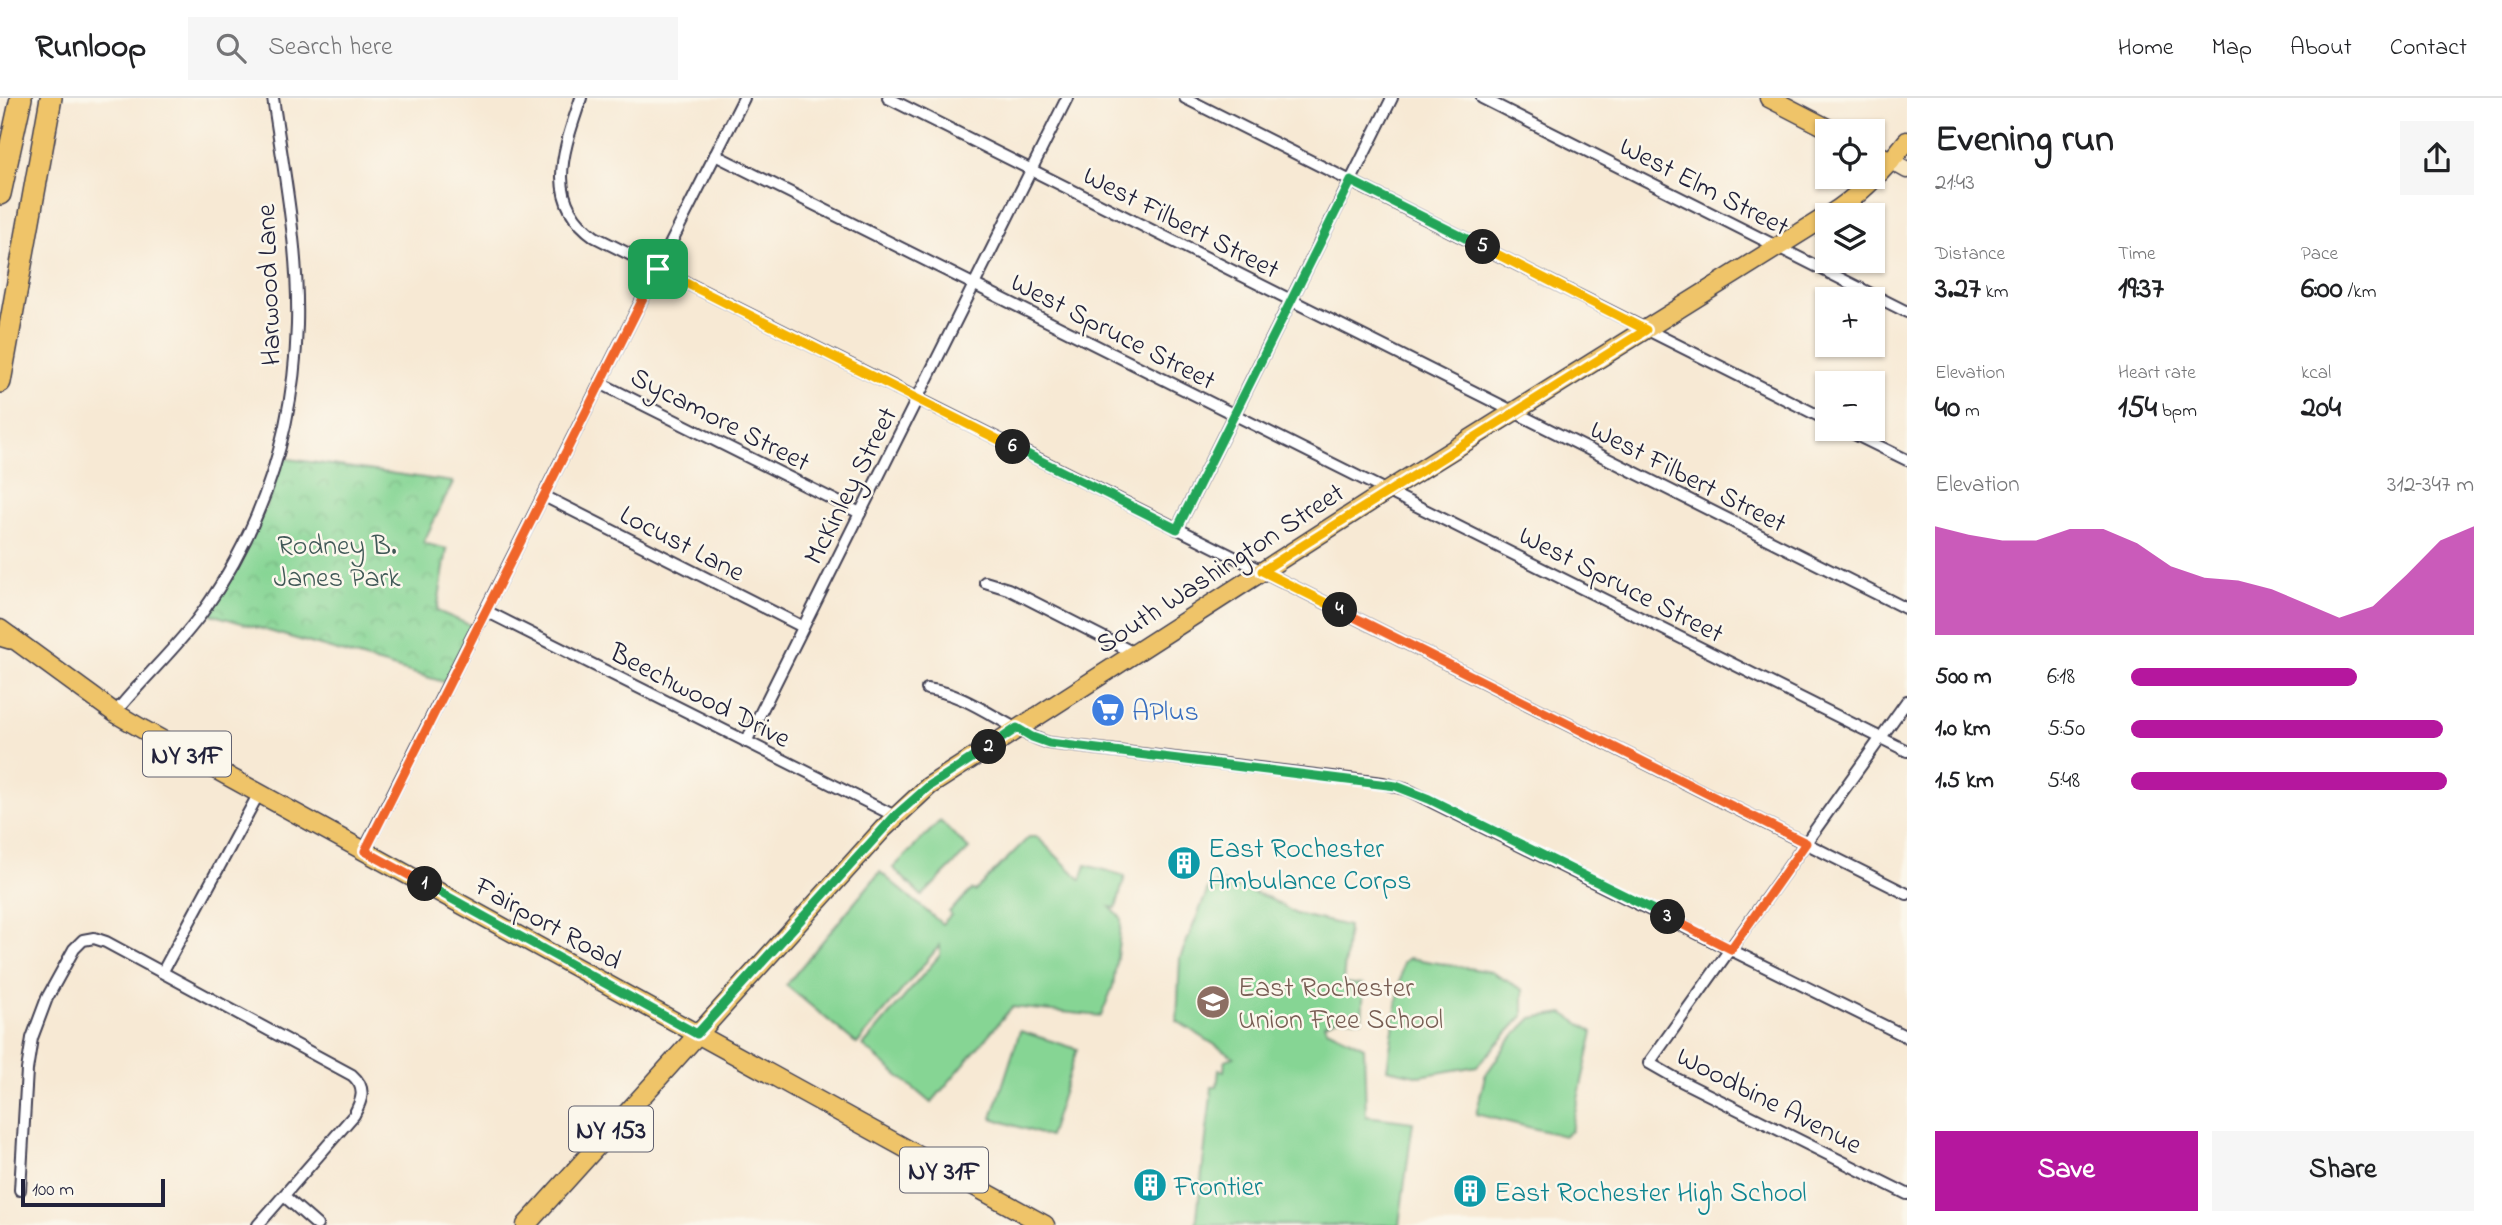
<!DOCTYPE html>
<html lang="en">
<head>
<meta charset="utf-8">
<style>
  :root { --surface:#fff; --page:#f6f6f6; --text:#202124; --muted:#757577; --line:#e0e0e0; --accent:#b5179e }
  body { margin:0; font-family:"Indie Flower",sans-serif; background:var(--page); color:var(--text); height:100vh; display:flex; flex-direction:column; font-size:26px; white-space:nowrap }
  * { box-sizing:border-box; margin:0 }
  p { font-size:23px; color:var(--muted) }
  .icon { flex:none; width:38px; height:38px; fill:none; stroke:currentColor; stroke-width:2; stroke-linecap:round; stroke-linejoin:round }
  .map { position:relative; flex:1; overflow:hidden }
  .sheet { display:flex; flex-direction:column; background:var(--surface); width:595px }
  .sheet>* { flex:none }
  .buttons { position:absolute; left:1815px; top:21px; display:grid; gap:14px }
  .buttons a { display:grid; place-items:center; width:70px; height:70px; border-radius:0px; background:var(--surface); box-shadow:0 2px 5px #0004; font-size:35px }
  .scale { position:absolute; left:21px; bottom:18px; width:144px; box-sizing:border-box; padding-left:7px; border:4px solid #22223b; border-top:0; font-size:19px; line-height:24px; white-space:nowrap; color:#22223b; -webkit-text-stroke:5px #fbf7ec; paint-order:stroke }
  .pin { position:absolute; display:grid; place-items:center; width:60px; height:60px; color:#fff; margin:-30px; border-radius:14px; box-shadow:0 4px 10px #0006 }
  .km { position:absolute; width:35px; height:35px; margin:-18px; border-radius:50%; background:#222; color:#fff; font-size:19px; line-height:35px; text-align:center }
  .round { display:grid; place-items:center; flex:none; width:74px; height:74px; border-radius:0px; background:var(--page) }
  .overview { display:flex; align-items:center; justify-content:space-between; height:119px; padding:0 28px }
  h1 { font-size:38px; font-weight:700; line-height:52px }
  .stats { display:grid; grid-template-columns:repeat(3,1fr); gap:10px; height:119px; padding:7px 28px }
  .stats div { display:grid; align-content:center }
  .stats b { font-size:30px; font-weight:700 }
  .stats small { font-size:19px; font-weight:400 }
  .stats p { font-size:19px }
  .chart { height:196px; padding:14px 28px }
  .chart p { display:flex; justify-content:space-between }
  .chart svg { width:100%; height:126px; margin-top:7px; fill:var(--accent); opacity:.7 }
  .button { display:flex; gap:14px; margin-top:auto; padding:14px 28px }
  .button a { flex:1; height:80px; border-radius:0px; background:var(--accent); color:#fff; font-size:28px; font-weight:700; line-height:80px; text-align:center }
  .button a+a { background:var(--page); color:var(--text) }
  ul { padding:0 28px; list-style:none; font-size:23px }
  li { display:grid; grid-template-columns:112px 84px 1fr; align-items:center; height:52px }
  li i { height:18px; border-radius:9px; background:var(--accent) }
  header { display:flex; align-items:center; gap:42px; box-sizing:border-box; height:98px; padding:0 35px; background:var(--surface); border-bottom:2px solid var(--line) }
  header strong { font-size:33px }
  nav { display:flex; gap:38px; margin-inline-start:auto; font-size:24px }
  .search { width:490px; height:63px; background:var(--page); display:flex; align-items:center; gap:18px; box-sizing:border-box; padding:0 24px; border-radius:0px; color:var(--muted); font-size:26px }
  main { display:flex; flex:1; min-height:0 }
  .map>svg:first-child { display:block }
</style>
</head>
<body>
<header>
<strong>Runloop</strong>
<div class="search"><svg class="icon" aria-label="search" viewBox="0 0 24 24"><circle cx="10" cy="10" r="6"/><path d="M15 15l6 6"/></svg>Search here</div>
<nav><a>Home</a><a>Map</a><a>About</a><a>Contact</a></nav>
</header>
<main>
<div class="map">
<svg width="1907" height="1127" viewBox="0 0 1907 1127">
  <defs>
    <pattern id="park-crowns" width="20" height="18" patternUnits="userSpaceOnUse" patternTransform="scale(1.75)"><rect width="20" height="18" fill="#86d594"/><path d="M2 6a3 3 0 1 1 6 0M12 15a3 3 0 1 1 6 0" fill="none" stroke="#73b780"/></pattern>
  </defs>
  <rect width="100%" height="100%" fill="#fbf7ec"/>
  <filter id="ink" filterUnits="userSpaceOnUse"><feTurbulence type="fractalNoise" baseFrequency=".0143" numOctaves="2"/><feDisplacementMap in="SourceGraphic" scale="14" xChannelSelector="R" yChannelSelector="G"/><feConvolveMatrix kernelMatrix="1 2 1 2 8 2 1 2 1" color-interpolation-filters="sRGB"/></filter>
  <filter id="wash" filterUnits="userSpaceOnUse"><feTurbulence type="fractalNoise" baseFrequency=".00686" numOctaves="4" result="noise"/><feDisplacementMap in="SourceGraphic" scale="28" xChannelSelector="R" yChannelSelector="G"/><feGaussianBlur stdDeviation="1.57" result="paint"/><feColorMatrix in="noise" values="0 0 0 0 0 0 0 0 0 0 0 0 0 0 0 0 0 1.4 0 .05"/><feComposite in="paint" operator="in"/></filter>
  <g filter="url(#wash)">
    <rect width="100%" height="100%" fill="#f7e9d4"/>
    <polygon fill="url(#park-crowns)" stroke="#547c68" stroke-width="2" points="282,360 453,384 423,445 447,451 437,513 472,528 444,584 207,515 266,409"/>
    <g fill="#86d594" stroke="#547c68" stroke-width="2">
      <polygon points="940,723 969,751 922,798 893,770"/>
      <polygon points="1029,739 1037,739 1081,782 1086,767 1125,778 1116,810 1110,809 1121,820 1121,827 1113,888 1101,918 1012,909 931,1005 863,948 940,857 940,847 857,946 786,887 880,774 942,826 951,817 949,814 972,792 975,793"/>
      <polygon points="1221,784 1267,799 1296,816 1348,828 1343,885 1364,887 1362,922 1340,920 1325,926 1327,931 1364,949 1366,1018 1413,1024 1399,1127 1196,1127 1212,989 1217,989 1219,972 1224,973 1225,962 1234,959 1177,923 1180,860 1209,789"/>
      <polygon points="1409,860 1491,874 1523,892 1523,918 1477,968 1420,978 1387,971 1403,865"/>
      <polygon points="1563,915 1593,934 1571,1033 1564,1038 1476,1016 1485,978 1508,944 1532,920"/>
      <polygon points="1020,933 1077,951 1049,1039 992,1020"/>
    </g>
  </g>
  <g filter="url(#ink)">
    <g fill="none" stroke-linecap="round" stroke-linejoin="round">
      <g stroke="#424052" stroke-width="14">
        <g id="street">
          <path d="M581 0C565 49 542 102 595 139L1907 796"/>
          <polyline points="888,0 1907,511"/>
          <polyline points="1185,0 1827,322"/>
          <polyline points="1482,0 1907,214"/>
          <polyline points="715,57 1907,653"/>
          <polyline points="600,285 860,415"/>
          <polyline points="1844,331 1907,362"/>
          <polyline points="544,398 803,529"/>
          <polyline points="1177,431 1392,0"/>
          <polyline points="985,484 1008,491 1134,555"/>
          <polyline points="486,513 895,718"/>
          <path d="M927 591C971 596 1007 632 1049 645L1383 685 1408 692 1907 939"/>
          <polyline points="1907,603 1649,965 1677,981 1907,1096"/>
          <path d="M115 615C143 580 176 551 202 515 263 429 294 332 297 227 299 151 284 74 273 0"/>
          <polyline points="746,644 1067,0"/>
          <polyline points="364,753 744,0"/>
          <polyline points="163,873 259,695"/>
          <path d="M20 1092 27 972 32 940 47 900 74 851 83 842 94 840 106 844 352 977C367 990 362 1002 354 1017L258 1127"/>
          <polyline points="284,1098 317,1127"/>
        </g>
      </g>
      <g stroke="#424052" stroke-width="19">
        <polyline id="secondary" points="1891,63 1907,72"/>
      </g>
      <g stroke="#424052" stroke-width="21">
        <g id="primary">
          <polyline points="1769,0 1833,33"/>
          <polyline points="1872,54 1891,63"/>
          <path d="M1829 117C1860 98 1885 71 1907 43"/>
          <polyline points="0,531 115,615 144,632 1045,1127"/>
          <polyline points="526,1127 883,731 929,688 1387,393 1827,118"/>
        </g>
      </g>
      <g stroke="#424052" stroke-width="24">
        <g id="highway">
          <polyline points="0,96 21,0"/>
          <polyline points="0,284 51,0"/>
          <polyline points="0,537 10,540"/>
        </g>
      </g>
      <use href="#street" stroke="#fff" stroke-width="10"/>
      <use href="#secondary" stroke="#f9e7c3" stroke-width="16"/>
      <use href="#primary" stroke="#efc469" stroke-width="18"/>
      <use href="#highway" stroke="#efc469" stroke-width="21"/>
    </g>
  </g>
  <g fill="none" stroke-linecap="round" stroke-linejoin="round" filter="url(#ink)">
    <g stroke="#fff" stroke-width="14">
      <polyline id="split-1" points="425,786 365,753 658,171"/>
    </g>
    <g stroke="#fff" stroke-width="14">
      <polyline id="split-2" points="425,786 697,936 895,718 929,688 989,649"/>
    </g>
    <g stroke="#fff" stroke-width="14">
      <polyline id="split-3" points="989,649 1017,630 1032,639 1049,645 1396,688 1429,701 1668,819"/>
    </g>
    <g stroke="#fff" stroke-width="14">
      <polyline id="split-4" points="1340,512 1806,745 1731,851 1668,819"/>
    </g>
    <g stroke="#fff" stroke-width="14">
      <polyline id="split-5" points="1340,512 1262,473 1646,232 1483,149"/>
    </g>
    <g stroke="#fff" stroke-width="14">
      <polyline id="split-6" points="1013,349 1177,431 1351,83 1483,149"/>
    </g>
    <g stroke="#fff" stroke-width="14">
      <polyline id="split-7" points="658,171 1013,349"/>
    </g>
    <use href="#split-1" stroke="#f0652b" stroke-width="9"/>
    <use href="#split-2" stroke="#22a559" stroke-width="9"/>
    <use href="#split-3" stroke="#22a559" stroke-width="9"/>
    <use href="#split-4" stroke="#f0652b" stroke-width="9"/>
    <use href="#split-5" stroke="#f5b400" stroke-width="9"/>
    <use href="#split-6" stroke="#22a559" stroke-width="9"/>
    <use href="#split-7" stroke="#f5b400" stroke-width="9"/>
  </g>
  <defs>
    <g id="supermarket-disc" transform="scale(1.75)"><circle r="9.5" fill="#3f7fe0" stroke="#fbf7ec"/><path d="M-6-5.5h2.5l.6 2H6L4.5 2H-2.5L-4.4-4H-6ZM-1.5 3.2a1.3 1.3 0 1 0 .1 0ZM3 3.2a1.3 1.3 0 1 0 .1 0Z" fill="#fff"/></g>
    <g id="building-disc" transform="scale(1.75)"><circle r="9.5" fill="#0f9aa8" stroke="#fbf7ec"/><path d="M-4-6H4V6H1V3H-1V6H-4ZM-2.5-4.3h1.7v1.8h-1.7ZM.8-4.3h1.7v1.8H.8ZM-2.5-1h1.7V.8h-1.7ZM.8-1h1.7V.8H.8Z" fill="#fff"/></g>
    <g id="school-disc" transform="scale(1.75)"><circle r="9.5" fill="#8d6e63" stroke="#fbf7ec"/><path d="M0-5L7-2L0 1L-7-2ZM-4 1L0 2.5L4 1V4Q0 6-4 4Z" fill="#fff"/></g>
  </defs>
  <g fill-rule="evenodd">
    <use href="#supermarket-disc" x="1108" y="612"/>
    <use href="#building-disc" x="1184" y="765"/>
    <use href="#school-disc" x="1213" y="904"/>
    <use href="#building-disc" x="1150" y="1087"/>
    <use href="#building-disc" x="1470" y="1093"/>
  </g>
  <g text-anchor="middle" stroke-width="5" stroke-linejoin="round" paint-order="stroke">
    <g fill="#fbf7ec" stroke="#636270" stroke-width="2">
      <rect x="143" y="633.5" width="88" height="45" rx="5"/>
      <rect x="569" y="1008.5" width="84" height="45" rx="5"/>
      <rect x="900" y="1049.5" width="88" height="45" rx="5"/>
    </g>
    <g font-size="26" font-weight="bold" fill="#22223b">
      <text x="187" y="665">NY 31F</text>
      <text x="611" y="1040">NY 153</text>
      <text x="944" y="1081">NY 31F</text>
    </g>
    <g font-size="28" fill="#22223b" stroke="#fbf7ec">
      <text transform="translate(1705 87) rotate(27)" y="10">West Elm Street</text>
      <text transform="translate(1182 123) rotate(27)" y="10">West Filbert Street</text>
      <text transform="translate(267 187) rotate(-92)" y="10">Harwood Lane</text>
      <text transform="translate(1114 232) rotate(27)" y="10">West Spruce Street</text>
      <text transform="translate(721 320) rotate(27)" y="10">Sycamore Street</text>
      <text transform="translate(1689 377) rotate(27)" y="10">West Filbert Street</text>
      <text transform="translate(849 387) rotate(-63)" y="10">McKinley Street</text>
      <text transform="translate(683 444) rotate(27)" y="10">Locust Lane</text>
      <text transform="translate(1219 469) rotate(-33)" y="10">South Washington Street</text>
      <text transform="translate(1622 485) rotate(27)" y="10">West Spruce Street</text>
      <text transform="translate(701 596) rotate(27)" y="10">Beechwood Drive</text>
      <text transform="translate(549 824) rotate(29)" y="10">Fairport Road</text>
      <text transform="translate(1770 1001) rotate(27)" y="10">Woodbine Avenue</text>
    </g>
    <g font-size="28" fill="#405856" stroke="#fbf7ec">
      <text x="337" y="456">Rodney B.<tspan x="337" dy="32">Janes Park</tspan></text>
    </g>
    <g font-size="28" fill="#366cbe" stroke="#fbf7ec" text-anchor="start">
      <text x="1132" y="622">APlus</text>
    </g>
    <g font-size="28" fill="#0d838f" stroke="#fbf7ec" text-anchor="start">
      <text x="1208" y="759">East Rochester<tspan x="1208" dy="32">Ambulance Corps</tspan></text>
      <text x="1174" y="1097">Frontier</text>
      <text x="1494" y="1103">East Rochester High School</text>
    </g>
    <g font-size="28" fill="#785e54" stroke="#fbf7ec" text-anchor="start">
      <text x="1238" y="898">East Rochester<tspan x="1238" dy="32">Union Free School</tspan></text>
    </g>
  </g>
</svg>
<div class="buttons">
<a><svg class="icon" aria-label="locate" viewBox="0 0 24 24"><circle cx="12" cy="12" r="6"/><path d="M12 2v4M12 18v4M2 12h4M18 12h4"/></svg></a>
<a><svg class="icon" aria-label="layers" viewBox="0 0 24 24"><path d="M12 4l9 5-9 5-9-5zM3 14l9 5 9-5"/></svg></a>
<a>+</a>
<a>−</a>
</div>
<div class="scale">100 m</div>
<div class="pin" style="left:658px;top:171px;background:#1e9e55"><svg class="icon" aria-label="arrive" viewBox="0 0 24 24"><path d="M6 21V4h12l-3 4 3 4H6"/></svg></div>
<b class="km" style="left:425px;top:786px">1</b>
<b class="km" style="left:989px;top:649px">2</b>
<b class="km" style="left:1668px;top:819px">3</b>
<b class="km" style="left:1340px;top:512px">4</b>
<b class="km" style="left:1483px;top:149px">5</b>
<b class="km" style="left:1013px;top:349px">6</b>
</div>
<section class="sheet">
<div class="overview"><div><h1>Evening run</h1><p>21:43</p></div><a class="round"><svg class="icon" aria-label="share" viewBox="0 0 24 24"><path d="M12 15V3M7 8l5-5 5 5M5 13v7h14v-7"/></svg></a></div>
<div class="stats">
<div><p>Distance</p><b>3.27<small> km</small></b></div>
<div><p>Time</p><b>19:37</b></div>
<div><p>Pace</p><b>6:00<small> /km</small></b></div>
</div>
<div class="stats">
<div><p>Elevation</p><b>40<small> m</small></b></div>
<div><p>Heart rate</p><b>154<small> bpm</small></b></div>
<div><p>kcal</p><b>204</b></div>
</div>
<div class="chart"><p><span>Elevation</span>312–347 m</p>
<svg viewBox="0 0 160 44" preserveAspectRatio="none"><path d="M0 44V6L10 9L20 11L30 11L40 7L50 7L60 12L70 20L80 24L90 25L100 28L110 33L120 38L130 34L140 23L150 11L160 6V44z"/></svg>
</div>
<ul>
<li><b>500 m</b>6:18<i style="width:66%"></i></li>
<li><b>1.0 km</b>5:50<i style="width:91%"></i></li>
<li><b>1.5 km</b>5:48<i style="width:92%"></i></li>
</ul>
<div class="button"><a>Save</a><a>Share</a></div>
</section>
</main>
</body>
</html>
